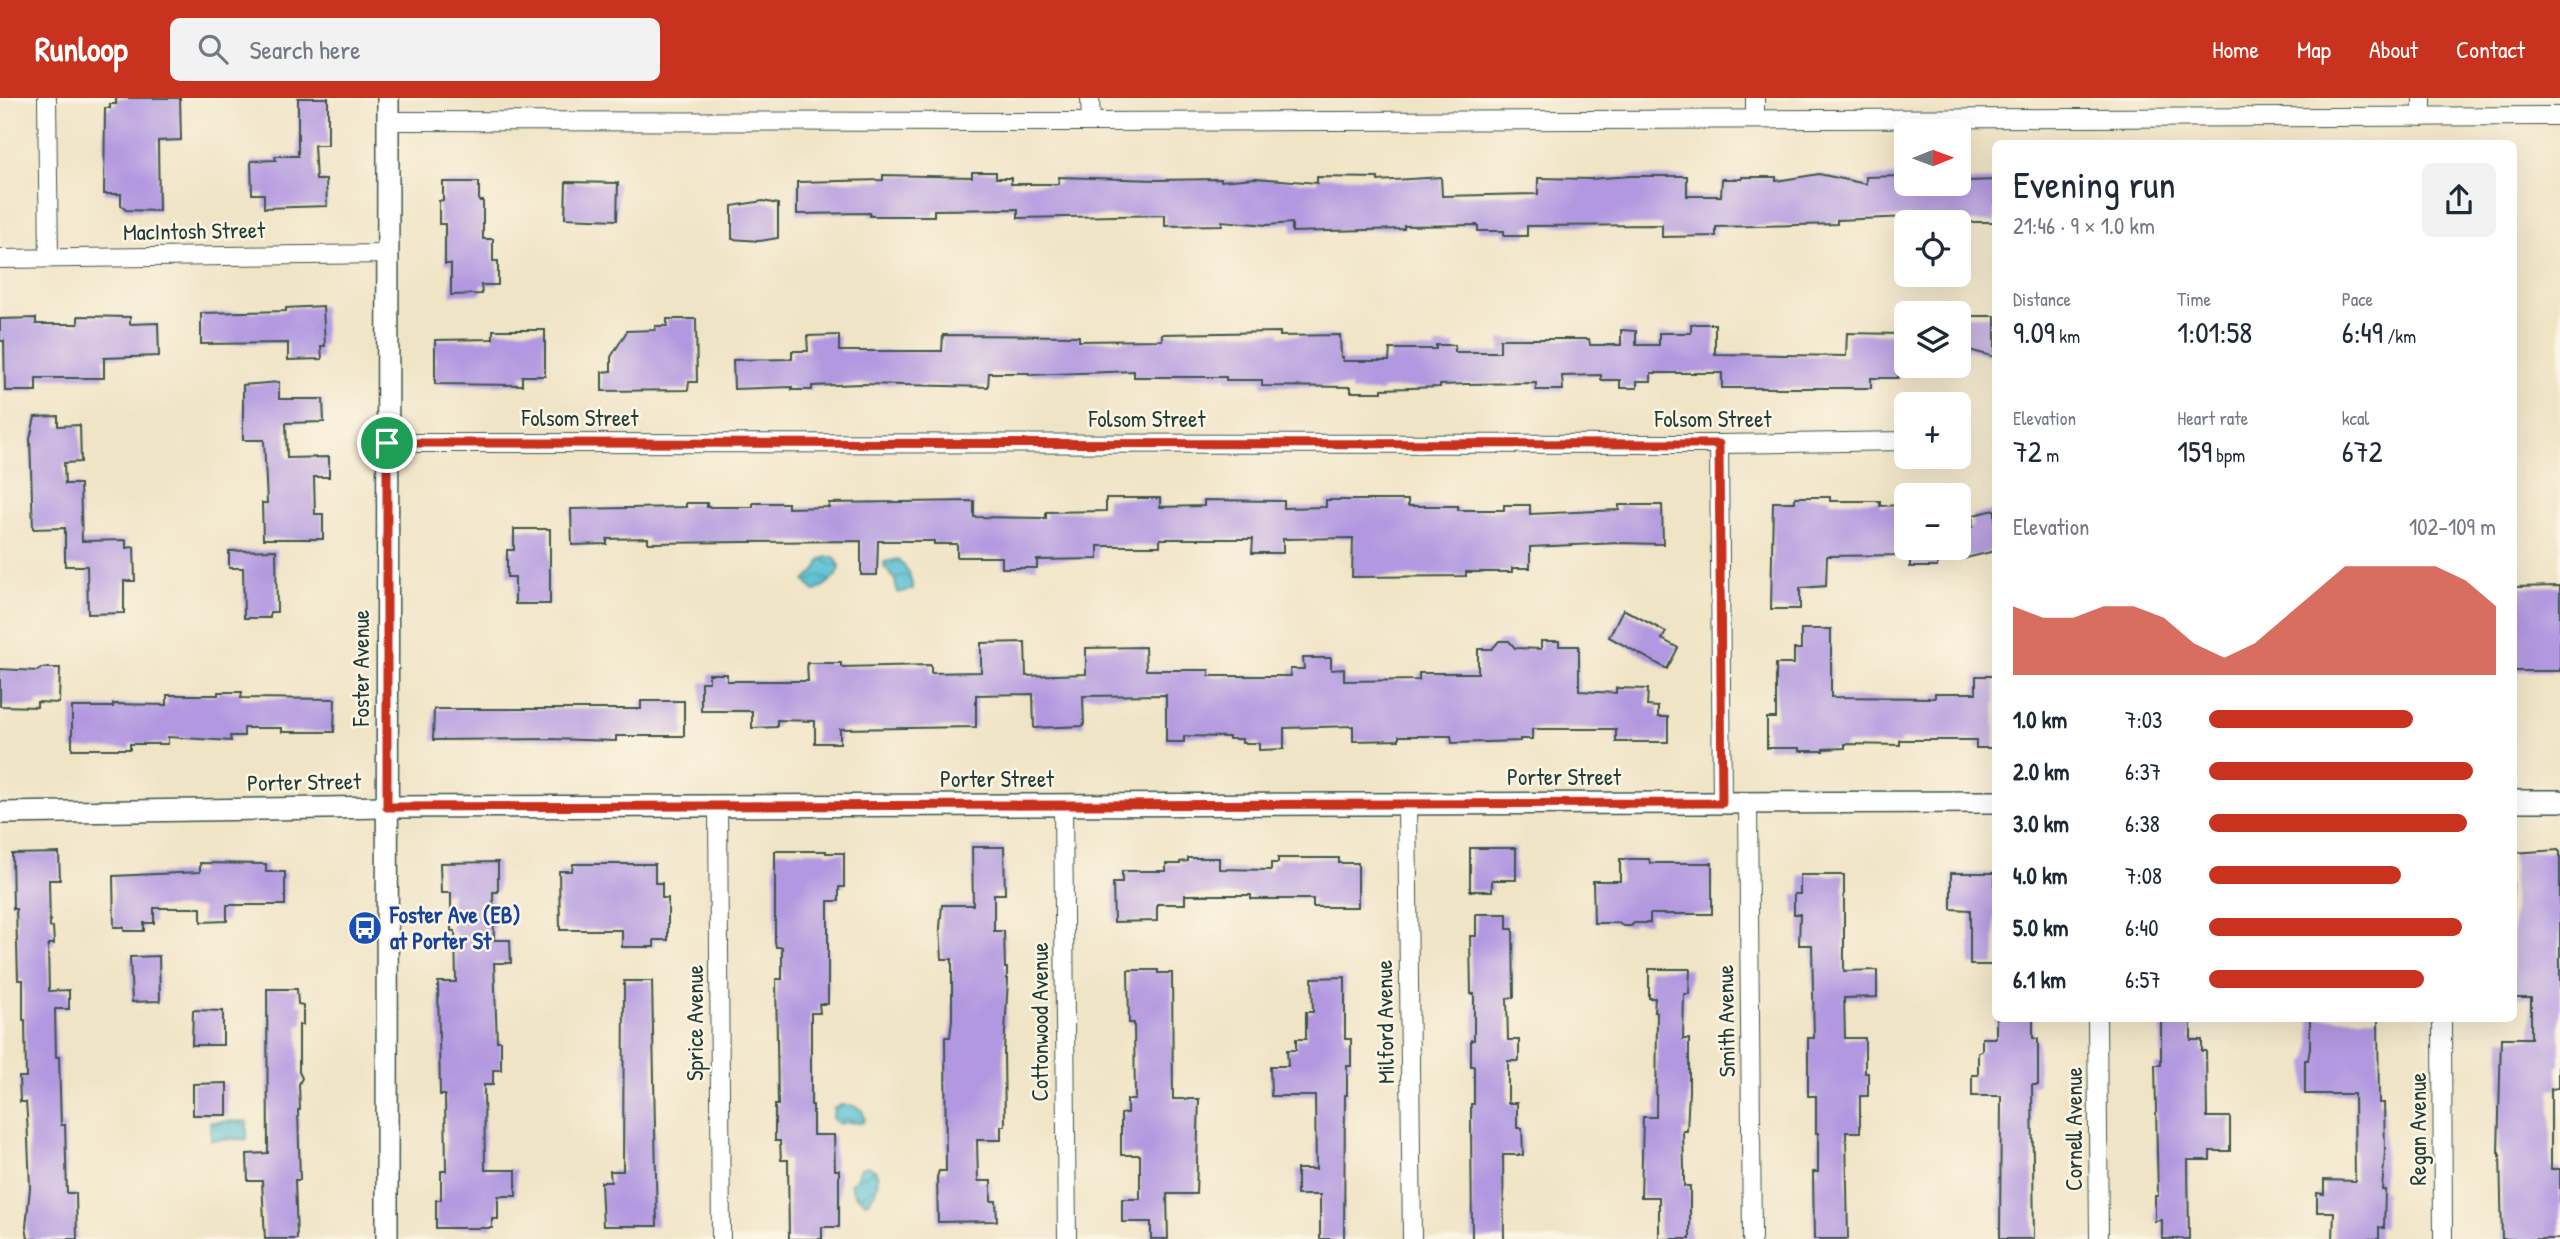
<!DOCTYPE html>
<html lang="en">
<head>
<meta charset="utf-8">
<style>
  :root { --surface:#fff; --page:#f2f2f3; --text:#1f2937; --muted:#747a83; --accent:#c8321e }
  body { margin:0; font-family:"Patrick Hand",sans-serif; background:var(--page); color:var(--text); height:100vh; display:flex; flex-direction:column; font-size:26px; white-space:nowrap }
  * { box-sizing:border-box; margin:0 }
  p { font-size:23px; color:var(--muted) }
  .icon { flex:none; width:38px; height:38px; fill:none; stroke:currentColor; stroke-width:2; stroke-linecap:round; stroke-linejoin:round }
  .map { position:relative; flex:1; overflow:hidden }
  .panel { position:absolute; left:1992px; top:42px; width:525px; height:882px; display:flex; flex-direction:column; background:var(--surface); border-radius:10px; box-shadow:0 7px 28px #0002 }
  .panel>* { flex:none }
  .needle { width:46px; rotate:89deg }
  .buttons { position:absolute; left:1894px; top:21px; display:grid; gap:14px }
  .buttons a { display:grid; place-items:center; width:77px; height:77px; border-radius:10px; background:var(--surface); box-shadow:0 7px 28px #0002; font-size:35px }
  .pin { position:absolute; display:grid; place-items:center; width:60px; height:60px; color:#fff; margin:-30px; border:4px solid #fff; border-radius:50%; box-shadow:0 2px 7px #0007 }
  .round { display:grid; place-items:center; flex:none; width:74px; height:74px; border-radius:10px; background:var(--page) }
  .headline { display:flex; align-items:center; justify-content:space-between; height:119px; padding:0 21px }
  h1 { font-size:38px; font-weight:600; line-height:52px }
  .figures { display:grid; grid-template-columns:repeat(3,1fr); gap:10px; height:119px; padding:7px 21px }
  .figures div { display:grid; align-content:center }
  .figures b { font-size:30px; font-weight:600 }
  .figures small { font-size:19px; font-weight:400 }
  .figures p { font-size:19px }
  .chart { height:196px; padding:14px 21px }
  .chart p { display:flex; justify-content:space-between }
  .chart svg { width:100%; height:126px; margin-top:7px; fill:var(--accent); opacity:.7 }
  ul { padding:0 21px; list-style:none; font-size:23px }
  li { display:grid; grid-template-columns:112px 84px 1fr; align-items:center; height:52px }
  li i { height:18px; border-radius:9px; background:var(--accent) }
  header { display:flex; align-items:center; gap:42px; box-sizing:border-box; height:98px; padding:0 35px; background:var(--accent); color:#fff }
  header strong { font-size:33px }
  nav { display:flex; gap:38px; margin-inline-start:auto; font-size:24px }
  .search { width:490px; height:63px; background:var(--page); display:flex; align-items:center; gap:18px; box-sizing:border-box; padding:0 24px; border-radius:10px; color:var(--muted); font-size:26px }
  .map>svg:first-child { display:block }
</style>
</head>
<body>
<header>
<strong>Runloop</strong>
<div class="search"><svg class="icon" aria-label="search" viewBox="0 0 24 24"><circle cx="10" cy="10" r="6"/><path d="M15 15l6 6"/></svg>Search here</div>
<nav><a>Home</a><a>Map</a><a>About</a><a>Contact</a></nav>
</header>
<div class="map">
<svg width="2560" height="1141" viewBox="0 0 2560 1141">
  <defs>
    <pattern id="water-waves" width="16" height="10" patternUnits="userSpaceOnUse" patternTransform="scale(1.75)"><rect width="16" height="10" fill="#56bfd3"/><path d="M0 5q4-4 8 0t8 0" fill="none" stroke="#479cac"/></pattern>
  </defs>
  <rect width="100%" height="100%" fill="#fcf5e5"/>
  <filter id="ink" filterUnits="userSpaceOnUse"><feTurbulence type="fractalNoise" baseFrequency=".0143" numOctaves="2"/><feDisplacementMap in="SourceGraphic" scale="14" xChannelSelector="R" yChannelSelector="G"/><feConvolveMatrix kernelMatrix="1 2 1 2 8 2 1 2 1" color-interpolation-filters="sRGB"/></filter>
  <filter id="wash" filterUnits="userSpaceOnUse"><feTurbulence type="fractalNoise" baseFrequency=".00686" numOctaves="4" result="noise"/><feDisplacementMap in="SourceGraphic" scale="28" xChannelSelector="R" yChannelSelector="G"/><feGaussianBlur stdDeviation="1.57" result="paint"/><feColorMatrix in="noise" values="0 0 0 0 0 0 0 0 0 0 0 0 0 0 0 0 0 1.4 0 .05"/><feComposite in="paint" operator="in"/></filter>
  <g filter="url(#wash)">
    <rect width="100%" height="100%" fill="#f0e4c6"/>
    <g fill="url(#water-waves)" stroke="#3a7e84" stroke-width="2">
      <path d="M828 459H834C849 475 827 485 815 494L805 483 816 472 821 461Z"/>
      <polygon points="898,461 909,474 913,491 898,495 894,480 884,469 884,464"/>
      <polygon points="841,1007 851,1007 862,1012 865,1021 862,1025 850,1024 839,1026 833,1021 834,1010"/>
      <polygon points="247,1023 247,1041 211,1042 210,1024"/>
      <path d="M868 1068 875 1072C881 1082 875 1099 866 1104L855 1097 850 1086 857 1080 860 1070Z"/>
    </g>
    <g id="blocks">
      <g fill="#b198e0">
        <polygon points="116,0 180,0 181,42 158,43 159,113 126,112 121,107 121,96 104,96 105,10 110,10 110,6 116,6"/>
        <polygon points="298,0 328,0 328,47 314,47 316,82 326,82 327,108 264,110 264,96 252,96 251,63 276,62 275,58 298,58"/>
        <polygon points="972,74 996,74 996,80 1011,80 1011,86 1059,86 1059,79 1157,82 1221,81 1221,83 1255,80 1317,85 1317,79 1378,80 1378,83 1441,79 1442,98 1538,96 1538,80 1590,81 1630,78 1687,78 1687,98 1721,98 1722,81 1742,81 1742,79 1776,79 1776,83 1819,76 1866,86 1866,79 1899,78 1899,86 1968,86 1968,83 1995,82 1995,124 1909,124 1909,119 1837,122 1837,126 1716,129 1716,138 1662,139 1662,127 1527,128 1527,138 1504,138 1504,133 1478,133 1478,127 1404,128 1404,131 1292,134 1292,125 1267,127 1222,123 1222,127 1165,128 1165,117 1018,120 1018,111 934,112 934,118 870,118 870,115 797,116 797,84 883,82 883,77 972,79"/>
        <polygon points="443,84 479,84 479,103 483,103 483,141 493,141 493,163 498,163 498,187 481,187 482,196 451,197 451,166 445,166 445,126 439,126 439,103 443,102"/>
        <polygon points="566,84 618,85 617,122 565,120"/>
        <polygon points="763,103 778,106 778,140 760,143 732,141 732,108"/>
        <polygon points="323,208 325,248 321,248 322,261 288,262 288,245 201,246 201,215 286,213 286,210"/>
        <polygon points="78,218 130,219 130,226 158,225 159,258 104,260 104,280 36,280 36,293 5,293 4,243 0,243 0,221 36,220 36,226 78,226"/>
        <polygon points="1958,218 1995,218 1995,259 1958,249"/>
        <polygon points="667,221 696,221 697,284 689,284 688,292 602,293 602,274 611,273 611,259 627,233 655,232 655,228 667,228"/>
        <polygon points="1691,226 1715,226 1715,256 1846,258 1847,235 1899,236 1898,280 1871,280 1871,290 1722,290 1722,275 1651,275 1651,283 1637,283 1637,290 1620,290 1620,282 1601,282 1601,277 1562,278 1563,292 1536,292 1536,285 1467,286 1440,287 1440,289 1382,291 1382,294 1351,294 1351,289 1262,288 1262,282 1226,282 1226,279 1134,279 1134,273 1029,277 1029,275 989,275 988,289 861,286 812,288 812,292 792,292 792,289 734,291 733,262 792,261 792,253 808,253 807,238 839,237 839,253 942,253 943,237 1079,238 1079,243 1162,242 1162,236 1280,234 1280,238 1340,237 1341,259 1343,259 1343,263 1389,263 1390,251 1436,251 1436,247 1455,247 1455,254 1500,254 1500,241 1589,241 1590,247 1621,247 1621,232 1636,233 1636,247 1659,247 1659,235 1691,235"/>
        <polygon points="493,232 545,232 545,278 522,278 522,287 435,286 435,242 493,241"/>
        <polygon points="279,284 279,301 323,301 324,324 286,325 287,360 329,359 329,379 314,379 315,416 323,416 323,441 263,441 262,405 267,405 264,342 243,342 243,287"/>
        <polygon points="58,318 58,328 80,327 81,364 64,365 65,386 80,386 82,443 126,442 126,450 134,449 135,483 124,483 124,515 88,516 87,468 65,468 65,430 33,431 30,341 35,319"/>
        <polygon points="1795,399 1830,399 1830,403 1880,403 1880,408 1901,407 1901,457 1827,458 1826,488 1800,490 1800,511 1771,511 1773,404 1795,404"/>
        <polygon points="1106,400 1160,400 1160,409 1204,408 1204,402 1284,403 1284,410 1326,409 1326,402 1408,402 1408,408 1458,408 1458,412 1504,412 1504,407 1530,407 1530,416 1619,412 1619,407 1662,407 1663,446 1619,445 1530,449 1530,470 1512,470 1512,474 1466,474 1466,478 1352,479 1353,440 1283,441 1283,455 1252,455 1253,441 1160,441 1160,448 1098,448 1098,461 1037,462 1037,470 1002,470 1002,459 957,459 957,446 934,446 934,443 878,443 877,477 861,477 861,443 648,445 648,440 607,441 607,446 572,447 571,411 686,409 686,405 707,405 707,409 753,409 753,405 788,405 788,410 829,409 829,405 974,403 974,419 1046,420 1046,414 1106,413"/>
        <polygon points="1995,412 1995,453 1958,462 1958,429 1972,429 1973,417"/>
        <polygon points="514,431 550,431 550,506 515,506 515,479 507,479 507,452 514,452"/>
        <rect x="1910" y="450" width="27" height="19"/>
        <polygon points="276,452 277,514 270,514 270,520 244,520 243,470 229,470 229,453"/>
        <polygon points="2560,488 2560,573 2513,573 2513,489"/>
        <polygon points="1623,511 1666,534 1662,541 1678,550 1667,571 1609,539"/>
        <polygon points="1801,531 1831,531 1831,599 1935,600 1935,595 1976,595 1976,578 1995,578 1995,650 1976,650 1976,642 1900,642 1900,647 1845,646 1845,650 1823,651 1823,653 1799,653 1799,650 1767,650 1767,620 1776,620 1776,566 1794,566 1794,551 1801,551"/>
        <polygon points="1499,543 1509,543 1515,550 1541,551 1541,543 1559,543 1559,548 1579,548 1579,593 1616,595 1616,590 1648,591 1647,608 1658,609 1658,619 1668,619 1668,644 1616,644 1616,631 1532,631 1532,641 1520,641 1520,643 1452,645 1451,638 1399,638 1399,642 1353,643 1353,628 1284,630 1284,651 1259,652 1259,645 1242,645 1242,641 1229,641 1229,639 1184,638 1184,644 1166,644 1166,597 1083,598 1084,628 1034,630 1033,596 976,597 976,629 840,631 840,645 815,645 815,623 777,622 777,629 752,630 752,613 701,613 701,584 709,584 709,576 727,576 727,583 808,583 807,565 841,565 841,569 931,567 931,575 981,574 981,545 1025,544 1026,578 1086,576 1086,550 1145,549 1146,572 1209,572 1209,578 1291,578 1290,571 1304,571 1303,560 1331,560 1331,572 1344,571 1344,583 1419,582 1419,575 1478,575 1478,551 1492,551"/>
        <polygon points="42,570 60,570 59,605 37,604 37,609 0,608 0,571 37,573"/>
        <polygon points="218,594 242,594 241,600 335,601 334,634 282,634 282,630 244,630 244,638 230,638 231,643 168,639 168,646 130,646 130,651 72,651 72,609 113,609 113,606 167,607 167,597 218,597"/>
        <polygon points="641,603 684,603 684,638 616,638 616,643 550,641 433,642 434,611 641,611"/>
        <polygon points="972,749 1004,749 1005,796 994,796 994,833 1004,833 1005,870 1007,870 1007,881 1008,881 1004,953 1005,1028 1001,1028 1001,1042 977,1042 978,1083 991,1083 991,1103 996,1103 997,1123 938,1124 937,1079 939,1073 946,1073 945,939 950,939 952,922 952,861 942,861 940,830 942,807 973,807"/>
        <polygon points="1470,750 1516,750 1516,782 1492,782 1492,793 1470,793"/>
        <polygon points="2558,752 2560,754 2560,968 2558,968 2558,990 2551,991 2551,1071 2560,1071 2560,1141 2502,1141 2500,1055 2498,1055 2501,940 2531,940 2531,900 2513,900 2513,755"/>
        <polygon points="775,753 826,753 826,755 844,755 844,789 839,789 839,803 828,803 828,906 819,906 820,915 811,915 811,1007 813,1007 813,1037 834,1037 835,1072 839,1072 839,1129 822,1129 822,1141 789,1141 788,1062 781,1062 780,1043 775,1043 775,1007 778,1007 776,881 782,881 782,849 776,849 775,843"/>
        <polygon points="59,755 60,782 49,782 50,829 53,829 54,846 48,846 49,893 69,892 69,911 55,911 56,959 59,959 61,1027 65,1027 67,1095 76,1095 77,1141 28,1141 26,1129 30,1090 27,1017 26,1004 20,1004 19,979 26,979 25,922 23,922 23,882 18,882 16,811 13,811 12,756"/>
        <polygon points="1188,760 1219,760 1219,771 1271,772 1271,765 1278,765 1278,760 1339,760 1339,765 1358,765 1358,809 1313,809 1313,801 1251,801 1251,797 1185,797 1185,806 1157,806 1157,823 1114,824 1113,785 1122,785 1122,773 1166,773 1166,766 1180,766 1180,764 1188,763"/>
        <polygon points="1620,761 1649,761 1650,765 1712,765 1712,816 1650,816 1650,825 1634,825 1631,828 1623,828 1618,825 1594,825 1593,783 1620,783"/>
        <polygon points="498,764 498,794 493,794 494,842 510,842 511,865 494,865 497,943 501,943 501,972 493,972 493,987 484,987 485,1072 516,1072 516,1098 498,1098 498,1121 492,1121 492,1130 436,1130 436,1102 441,1102 441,1073 446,1073 445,997 440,997 438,884 456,884 455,833 451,833 451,795 441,795 440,765"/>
        <polygon points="200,765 266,766 266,774 285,774 285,807 227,807 227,823 201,824 201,810 154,810 154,825 144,825 144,833 124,833 124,829 114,829 113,778 200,774"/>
        <polygon points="573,766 655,766 655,785 662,785 662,800 668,800 668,842 654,842 654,849 622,849 622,832 560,832 559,773 572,773"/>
        <polygon points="1951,775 1995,775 1995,867 1970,867 1970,812 1951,811"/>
        <polygon points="1800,777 1844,777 1844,873 1877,872 1877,899 1844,900 1845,940 1865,940 1865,975 1868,975 1868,998 1860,998 1860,1034 1846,1034 1848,1141 1814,1141 1813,1074 1818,1074 1818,1035 1816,1035 1816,998 1808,998 1808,940 1814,940 1812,847 1799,847 1800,816 1794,816 1794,796 1800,796"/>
        <polygon points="1476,816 1507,816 1507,831 1513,831 1514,899 1507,900 1508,942 1519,942 1519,963 1508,963 1508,1005 1517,1005 1517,1030 1522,1030 1523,1057 1503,1057 1504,1141 1472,1141 1471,1029 1471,1006 1474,1006 1474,968 1471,968 1471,942 1474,942 1474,896 1471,896 1470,838 1476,838"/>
        <polygon points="159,858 160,903 132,904 130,859"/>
        <polygon points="1649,871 1690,871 1689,896 1684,896 1683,941 1689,941 1689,993 1687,1033 1683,1033 1684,1068 1684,1088 1690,1088 1690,1141 1659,1141 1659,1099 1641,1099 1643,1019 1656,1019 1657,914 1654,914 1655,900 1649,900"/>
        <polygon points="1128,872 1158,872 1158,875 1172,875 1173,1001 1199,1001 1196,1096 1167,1096 1168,1141 1151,1141 1151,1124 1122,1124 1122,1101 1140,1101 1140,1057 1121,1057 1121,1016 1127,1015 1127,1002 1135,1002 1134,925 1129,925"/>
        <polygon points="1345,879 1345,941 1351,941 1351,968 1347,968 1347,997 1345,997 1344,1141 1320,1141 1320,1097 1297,1097 1297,1071 1316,1071 1315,998 1271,998 1270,968 1288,968 1287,952 1296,952 1296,941 1306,941 1306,914 1313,914 1312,880"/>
        <polygon points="624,883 652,883 657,1128 603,1128 601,1084 611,1084 610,1073 623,1073"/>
        <polygon points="267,891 297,891 298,906 303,907 303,927 299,927 299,974 302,980 299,986 300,1012 298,1012 300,1082 295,1082 297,1141 265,1141 262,1083 248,1083 247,1056 268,1055"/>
        <polygon points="193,912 223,913 223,947 192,947"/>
        <polygon points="1996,920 2033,920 2033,940 2038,941 2038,987 2032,987 2034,1141 2000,1141 2001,998 1972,998 1972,977 1978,977 1978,954 1982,953 1982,940 1996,940"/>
        <polygon points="2161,920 2191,920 2191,942 2202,942 2202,953 2206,953 2207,1019 2230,1019 2230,1053 2210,1053 2210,1062 2188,1062 2189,1141 2162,1141 2162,1122 2155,1123 2155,1098 2158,1098 2155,967 2161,967"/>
        <polygon points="2310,920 2378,920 2379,1005 2384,1005 2385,1054 2382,1092 2385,1092 2384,1130 2379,1129 2379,1141 2333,1141 2334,1114 2317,1114 2317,1095 2324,1096 2324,1082 2355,1083 2354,996 2305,996 2305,962 2308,962 2310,950"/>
        <polygon points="227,985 227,1017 193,1017 193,986"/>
      </g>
    </g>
  </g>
  <g filter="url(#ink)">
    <use href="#blocks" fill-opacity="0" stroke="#3e564a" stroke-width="2"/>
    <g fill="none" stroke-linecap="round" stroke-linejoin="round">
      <g stroke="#3e564a" stroke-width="20">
        <g id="minor">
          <polyline points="47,0 49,159"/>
          <polyline points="1090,0 1091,24"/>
          <polyline points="1755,0 1755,20"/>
          <polyline points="2422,0 2422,19"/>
          <polyline points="388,23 1091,24 2560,18"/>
          <polyline points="0,161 388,156"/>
          <polyline points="387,345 1719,346 1906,343"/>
          <polyline points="1719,346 1722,705"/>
          <polyline points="1748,705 1752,1141"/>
          <polyline points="1407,706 1412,1141"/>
          <polyline points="1063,707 1067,1141"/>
          <polyline points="718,708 721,1141"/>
          <polyline points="2097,920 2099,1141"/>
          <polyline points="2442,920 2443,1141"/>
        </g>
      </g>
      <g stroke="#3e564a" stroke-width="24">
        <g id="tertiary">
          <polyline points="2513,703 2560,703"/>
          <polyline points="0,715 387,709 1995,704"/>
          <polyline points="387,1141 388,0"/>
        </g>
      </g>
      <use href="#minor" stroke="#fff" stroke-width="18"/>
      <use href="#tertiary" stroke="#fff" stroke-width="21"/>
    </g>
  </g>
  <g fill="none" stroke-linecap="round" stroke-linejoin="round" filter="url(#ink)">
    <g stroke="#fff" stroke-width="14">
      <polygon id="route" points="387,345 1719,346 1722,705 387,709"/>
    </g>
    <use href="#route" stroke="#c8321e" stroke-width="9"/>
  </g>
  <defs>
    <g id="bus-disc" transform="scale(1.75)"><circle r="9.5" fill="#1a4fb4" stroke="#fcf5e5"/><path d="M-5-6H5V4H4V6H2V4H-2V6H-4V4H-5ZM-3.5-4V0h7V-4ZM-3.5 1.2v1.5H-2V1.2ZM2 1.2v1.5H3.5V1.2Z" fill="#fff"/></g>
  </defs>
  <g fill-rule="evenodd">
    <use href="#bus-disc" x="365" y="830"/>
  </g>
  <g text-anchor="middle" stroke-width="5" stroke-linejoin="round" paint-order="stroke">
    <g font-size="23" fill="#1f3d34" stroke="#fcf5e5">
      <text transform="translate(194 133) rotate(-1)" y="8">MacIntosh Street</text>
      <text x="580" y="328">Folsom Street</text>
      <text x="1147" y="329">Folsom Street</text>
      <text x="1713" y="329">Folsom Street</text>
      <text transform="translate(361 570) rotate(-90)" y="8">Foster Avenue</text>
      <text x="1564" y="687">Porter Street</text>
      <text x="997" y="689">Porter Street</text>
      <text transform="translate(304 684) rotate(-1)" y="8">Porter Street</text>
      <text transform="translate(1726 923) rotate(-91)" y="8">Smith Avenue</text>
      <text transform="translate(1040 924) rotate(-90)" y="8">Cottonwood Avenue</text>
      <text transform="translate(1385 924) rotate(-91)" y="8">Milford Avenue</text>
      <text transform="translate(695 925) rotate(-90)" y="8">Sprice Avenue</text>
      <text transform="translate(2074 1031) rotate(-90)" y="8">Cornell Avenue</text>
      <text transform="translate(2418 1031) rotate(-90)" y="8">Regan Avenue</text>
    </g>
    <g font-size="23" font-weight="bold" fill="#164399" stroke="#fcf5e5" text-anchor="start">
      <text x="390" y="825">Foster Ave (EB)<tspan x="390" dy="26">at Porter St</tspan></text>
    </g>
  </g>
</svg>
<div class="buttons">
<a><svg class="needle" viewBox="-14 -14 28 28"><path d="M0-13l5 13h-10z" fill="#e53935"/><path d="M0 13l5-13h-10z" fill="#747a83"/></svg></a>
<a><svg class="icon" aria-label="locate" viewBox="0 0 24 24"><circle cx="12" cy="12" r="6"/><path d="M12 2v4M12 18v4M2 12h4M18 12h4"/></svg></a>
<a><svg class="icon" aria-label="layers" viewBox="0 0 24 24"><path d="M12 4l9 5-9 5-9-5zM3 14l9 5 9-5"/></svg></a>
<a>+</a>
<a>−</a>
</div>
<div class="pin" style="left:387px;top:345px;background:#1e9e55"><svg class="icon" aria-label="arrive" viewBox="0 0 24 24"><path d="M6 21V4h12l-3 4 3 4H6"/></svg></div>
<section class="panel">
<div class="headline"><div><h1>Evening run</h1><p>21:46 · 9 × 1.0 km</p></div><a class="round"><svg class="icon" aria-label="share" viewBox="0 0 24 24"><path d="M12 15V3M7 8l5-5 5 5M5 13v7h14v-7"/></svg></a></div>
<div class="figures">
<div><p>Distance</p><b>9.09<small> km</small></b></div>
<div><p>Time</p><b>1:01:58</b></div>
<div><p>Pace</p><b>6:49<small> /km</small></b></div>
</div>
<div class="figures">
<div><p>Elevation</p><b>72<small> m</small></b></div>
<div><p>Heart rate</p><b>159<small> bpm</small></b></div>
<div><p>kcal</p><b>672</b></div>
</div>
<div class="chart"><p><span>Elevation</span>102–109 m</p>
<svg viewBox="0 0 160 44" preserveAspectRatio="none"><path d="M0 44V20L10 24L20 24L30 20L40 20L50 24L60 33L70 38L80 33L90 24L100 15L110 6L120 6L130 6L140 6L150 11L160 20V44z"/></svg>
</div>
<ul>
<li><b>1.0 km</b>7:03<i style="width:71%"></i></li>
<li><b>2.0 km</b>6:37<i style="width:92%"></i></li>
<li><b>3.0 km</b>6:38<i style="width:90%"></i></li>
<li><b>4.0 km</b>7:08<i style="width:67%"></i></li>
<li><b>5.0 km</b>6:40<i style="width:88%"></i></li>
<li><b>6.1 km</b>6:57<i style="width:75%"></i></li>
</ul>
</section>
</div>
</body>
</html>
